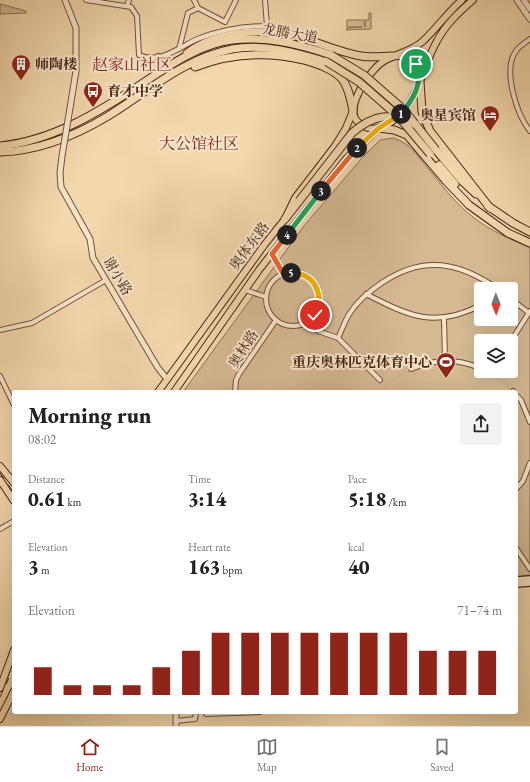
<!DOCTYPE html>
<html lang="en">
<head>
<meta charset="utf-8">
<style>
  :root { --surface:#fff; --page:#f2f2f2; --text:#222; --muted:#767676; --line:#e0e0e0; --accent:#8f2418 }
  body { margin:0; font-family:"EB Garamond","Noto Serif SC",serif; background:var(--page); color:var(--text); height:100vh; display:flex; flex-direction:column; font-size:15px; white-space:nowrap }
  * { box-sizing:border-box; margin:0 }
  p { font-size:13px; color:var(--muted) }
  .icon { flex:none; width:22px; height:22px; fill:none; stroke:currentColor; stroke-width:2; stroke-linecap:round; stroke-linejoin:round }
  .map { position:relative; flex:1; overflow:hidden }
  .drawer { position:absolute; left:12px; top:390px; width:506px; height:324px; display:flex; flex-direction:column; background:var(--surface); border-radius:4px; box-shadow:0 4px 16px #0002 }
  .drawer>* { flex:none }
  .needle { width:26px; rotate:179deg }
  .buttons { position:absolute; left:474px; top:282px; display:grid; gap:8px }
  .buttons a { display:grid; place-items:center; width:44px; height:44px; border-radius:4px; background:var(--surface); box-shadow:0 4px 16px #0002; font-size:20px }
  .pin { position:absolute; display:grid; place-items:center; width:34px; height:34px; color:#fff; margin:-17px; border:2px solid #fff; border-radius:50%; box-shadow:0 1px 4px #0007 }
  .km { position:absolute; width:20px; height:20px; margin:-10px; border-radius:50%; background:#222; color:#fff; font-size:11px; line-height:20px; text-align:center }
  .round { display:grid; place-items:center; flex:none; width:42px; height:42px; border-radius:4px; background:var(--page) }
  .head { display:flex; align-items:center; justify-content:space-between; height:68px; padding:0 16px }
  h1 { font-size:22px; font-weight:800; line-height:30px }
  .metrics { display:grid; grid-template-columns:repeat(3,1fr); gap:6px; height:68px; padding:4px 16px }
  .metrics div { display:grid; align-content:center }
  .metrics b { font-size:20px; font-weight:800 }
  .metrics small { font-size:11px; font-weight:400 }
  .metrics p { font-size:11px }
  .chart { height:112px; padding:8px 16px }
  .chart p { display:flex; justify-content:space-between }
  .chart svg { width:100%; height:72px; margin-top:4px; stroke:var(--accent); stroke-width:6 }
  .dock { display:flex; justify-content:space-around; align-items:center; height:56px; border-top:1px solid var(--line); background:var(--surface); font-size:11px; color:var(--muted) }
  .dock a { display:grid; justify-items:center; gap:2px }
  .dock .current { color:var(--accent) }
  .map>svg:first-child { display:block }
</style>
</head>
<body>
<div class="map">
<svg width="530" height="726" viewBox="0 0 530 726">
  <rect width="100%" height="100%" fill="#f3d7ad"/>
  <filter id="stains"><feTurbulence type="fractalNoise" baseFrequency=".005" numOctaves="4"/><feColorMatrix values="0 0 0 0 .2 0 0 0 0 .09 0 0 0 0 .02 0 0 0 .5 -.17"/></filter>
  <radialGradient id="worn" r=".72"><stop offset=".6" stop-color="#630" stop-opacity="0"/><stop offset="1" stop-color="#630" stop-opacity=".3"/></radialGradient>
  <g fill="#d5b993" stroke="#8d6e54" fill-rule="evenodd">
    <polygon points="0,4 26,11 26,13 0,14"/>
    <polygon points="369,13 371,13 371,29 346,30 347,28 362,27 347,27 347,20 364,20 365,27 365,20 369,20"/>
    <path d="M393 138C412 143 419 159 431 172 444 188 457 205 473 217 490 231 511 239 530 248V575L516 577V392H183L304 226 361 159 380 140ZM481 289H511V319H481ZM481 341H511V371H481Z"/>
  </g>
  <g fill="none" stroke-linecap="round" stroke-linejoin="round">
    <g stroke="#d0b38f" stroke-width="4" stroke-dasharray="4 2" stroke-linecap="butt">
      <polyline points="486,371 509,386 513,391"/>
      <polyline points="379,392 403,372 411,369"/>
    </g>
    <g stroke="#70513b" stroke-width="6">
      <g id="minor">
        <path d="M86 0 131 7 137 16 139 55C161 65 181 45 200 38 221 30 244 26 267 26L265 0"/>
        <polyline points="127,6 129,0"/>
        <polyline points="198,8 225,22 236,0"/>
        <path d="M530 39C525 43 519 46 516 51 502 70 517 115 530 131"/>
        <polyline points="179,49 188,13 198,8 194,0"/>
        <polyline points="158,56 166,68"/>
        <polyline points="271,254 284,275"/>
        <circle cx="293" cy="299" r="27"/>
        <polyline points="245,290 266,297"/>
        <path d="M366 294C409 316 435 329 481 305"/>
        <polyline points="511,299 529,313"/>
        <polyline points="444,318 445,360"/>
        <polyline points="309,321 318,331 338,338 380,380"/>
        <polyline points="0,330 32,323 106,280"/>
        <path d="M338 338C342 330 345 320 350 313 358 300 371 290 383 282 424 255 459 262 498 289"/>
        <polyline points="511,341 530,311"/>
        <path d="M411 369C432 360 455 358 477 367"/>
        <polyline points="0,376 14,405"/>
        <polyline points="513,391 514,392"/>
        <polyline points="235,392 236,380 239,374 276,320"/>
        <polyline points="516,395 521,400 530,422"/>
        <polyline points="516,489 523,481 530,463"/>
        <polyline points="0,529 14,521"/>
        <polyline points="516,548 530,569"/>
        <polyline points="206,714 260,712"/>
        <polyline points="176,721 195,719 196,712"/>
      </g>
    </g>
    <g stroke="#70513b" stroke-width="7">
      <g id="tertiary">
        <polyline points="65,0 76,28 76,71 70,108"/>
        <polyline points="517,0 530,19"/>
        <polyline points="524,0 530,9"/>
        <polyline points="62,156 60,173 61,187 90,239 93,258 158,368 167,379"/>
        <polyline points="176,712 176,726"/>
      </g>
    </g>
    <g stroke="#452415" stroke-width="8">
      <g id="secondary">
        <polyline points="516,580 530,579"/>
        <polyline points="516,584 530,583"/>
      </g>
    </g>
    <g stroke="#452415" stroke-width="8">
      <g id="primary">
        <path d="M462 0C447 13 436 29 422 42 411 51 396 54 384 61 370 69 343 109 358 122 363 127 371 130 378 128 384 127 389 123 394 120 419 100 422 67 437 41 446 24 459 12 473 0"/>
        <path d="M396 56C410 56 419 63 420 78"/>
        <polyline points="158,392 265,244 285,219 295,198 335,146 346,128 353,111"/>
        <polyline points="174,392 259,270 346,159 379,128"/>
        <polyline points="0,466 14,483"/>
        <polyline points="0,480 14,501"/>
        <polyline points="0,688 14,650"/>
        <polyline points="0,719 14,691"/>
      </g>
    </g>
    <g stroke="#452415" stroke-width="9">
      <g id="trunk">
        <path d="M187 53C215 32 263 27 296 36 318 42 338 52 361 56 371 58 384 56 394 56"/>
        <path d="M195 67C231 53 266 51 304 60 317 64 333 69 342 79 349 88 351 101 353 111"/>
        <polyline points="420,81 422,112 430,131 490,208"/>
        <polyline points="379,128 394,130 407,135 446,181 469,205 508,233 530,243"/>
        <path d="M0 146C52 141 97 113 140 85 167 67 199 44 232 40 266 36 299 44 331 55"/>
        <polyline points="436,150 462,181 476,194"/>
        <path d="M0 152C38 151 75 136 108 116 147 92 185 58 232 49 263 43 298 53 327 62"/>
        <polyline points="439,165 455,184"/>
        <polyline points="488,206 513,223 530,232"/>
        <polyline points="285,219 299,201"/>
      </g>
    </g>
    <use href="#minor" stroke="#f7e5ca" stroke-width="4"/>
    <use href="#tertiary" stroke="#f7e5ca" stroke-width="5"/>
    <use href="#secondary" stroke="#f7e5ca" stroke-width="5.5"/>
    <use href="#primary" stroke="#f3d7ad" stroke-width="6"/>
    <use href="#trunk" stroke="#f3d7ad" stroke-width="7"/>
    <g stroke="#452415" stroke-width="1" stroke-dasharray="7 7" stroke-linecap="butt">
      <polyline points="0,473 14,493"/>
      <polyline points="0,697 14,667"/>
    </g>
    <g stroke="#70513b" stroke-width="7" stroke-linecap="butt">
      <polyline id="tertiary-bridge" points="62,156 70,108"/>
    </g>
    <g stroke="#452415" stroke-width="9" stroke-linecap="butt">
      <g id="trunk-bridge">
        <polyline points="331,55 364,75 404,110 436,150"/>
        <polyline points="327,62 359,82 398,116 430,154"/>
        <path d="M299 201 352 133C374 114 391 112 416 125"/>
      </g>
    </g>
    <use href="#tertiary-bridge" stroke="#f7e5ca" stroke-width="5"/>
    <use href="#trunk-bridge" stroke="#f3d7ad" stroke-width="7"/>
  </g>
  <g fill="none" stroke-linecap="round" stroke-linejoin="round">
    <g stroke="#fff" stroke-width="8">
      <path id="split-1" d="M401 114C413 99 424 83 416 64"/>
    </g>
    <g stroke="#fff" stroke-width="8">
      <polyline id="split-2" points="357,148 379,128 401,114"/>
    </g>
    <g stroke="#fff" stroke-width="8">
      <polyline id="split-3" points="321,191 357,148"/>
    </g>
    <g stroke="#fff" stroke-width="8">
      <polyline id="split-4" points="287,235 321,191"/>
    </g>
    <g stroke="#fff" stroke-width="8">
      <polyline id="split-5" points="287,235 272,254 284,275 291,273"/>
    </g>
    <g stroke="#fff" stroke-width="8">
      <path id="split-6" d="M291 273C315 273 325 295 315 315"/>
    </g>
    <use href="#split-1" stroke="#22a559" stroke-width="5"/>
    <use href="#split-2" stroke="#f5b400" stroke-width="5"/>
    <use href="#split-3" stroke="#f0652b" stroke-width="5"/>
    <use href="#split-4" stroke="#22a559" stroke-width="5"/>
    <use href="#split-5" stroke="#f0652b" stroke-width="5"/>
    <use href="#split-6" stroke="#f5b400" stroke-width="5"/>
  </g>
  <defs>
    <g id="building-pin" transform="scale(1)"><path d="M0 17L-7.5 6A9.5 9.5 0 1 1 7.5 6Z" fill="#8f2418" stroke="#f7e5ca"/><path d="M-4-6H4V6H1V3H-1V6H-4ZM-2.5-4.3h1.7v1.8h-1.7ZM.8-4.3h1.7v1.8H.8ZM-2.5-1h1.7V.8h-1.7ZM.8-1h1.7V.8H.8Z" fill="#fff"/></g>
    <g id="bus-pin" transform="scale(1)"><path d="M0 17L-7.5 6A9.5 9.5 0 1 1 7.5 6Z" fill="#8f2418" stroke="#f7e5ca"/><path d="M-5-6H5V4H4V6H2V4H-2V6H-4V4H-5ZM-3.5-4V0h7V-4ZM-3.5 1.2v1.5H-2V1.2ZM2 1.2v1.5H3.5V1.2Z" fill="#fff"/></g>
    <g id="hotel-pin" transform="scale(1)"><path d="M0 17L-7.5 6A9.5 9.5 0 1 1 7.5 6Z" fill="#8f2418" stroke="#f7e5ca"/><path d="M-6-4.5h1.5V1H6V5H4.5V3h-9V5H-6ZM-4 0a1.8 1.8 0 1 1 3.6 0ZM.5 0V-2.5h3Q6-2.5 6 0Z" fill="#fff"/></g>
    <g id="stadium-pin" transform="scale(1)"><path d="M0 17L-7.5 6A9.5 9.5 0 1 1 7.5 6Z" fill="#8f2418" stroke="#f7e5ca"/><path d="M0-5a6.5 5 0 1 0 0 10a6.5 5 0 1 0 0-10ZM-3.5-1.8h7v3.6h-7Z" fill="#fff"/></g>
  </defs>
  <g fill-rule="evenodd">
    <use href="#building-pin" x="21" y="64"/>
    <use href="#bus-pin" x="93" y="91"/>
    <use href="#hotel-pin" x="490" y="115"/>
    <use href="#stadium-pin" x="446" y="362"/>
  </g>
  <g text-anchor="middle" stroke-width="4" stroke-linejoin="round" paint-order="stroke">
    <g font-size="14" fill="#452415" stroke="#f7e5ca">
      <text transform="translate(290 33) rotate(10)" y="5">龙腾大道</text>
      <text transform="translate(249 246) rotate(-53)" y="5">奥体东路</text>
      <text transform="translate(118 276) rotate(59)" y="5">谢小路</text>
      <text transform="translate(243 349) rotate(-57)" y="5">奥林路</text>
    </g>
    <g font-size="14" font-weight="bold" fill="#452415" stroke="#f7e5ca" text-anchor="start">
      <text x="35" y="69">师陶楼</text>
      <text x="107" y="96">育才中学</text>
      <text x="476" y="120" text-anchor="end">奥星宾馆</text>
      <text x="432" y="367" text-anchor="end">重庆奥林匹克体育中心</text>
    </g>
    <g font-size="16" fill="#7a1f14" stroke="#f7e5ca">
      <text x="132" y="70">赵家山社区</text>
      <text x="199" y="149">大公馆社区</text>
    </g>
  </g>
  <rect width="100%" height="100%" filter="url(#stains)"/>
  <rect width="100%" height="100%" fill="url(#worn)"/>
</svg>
<div class="buttons">
<a><svg class="needle" viewBox="-14 -14 28 28"><path d="M0-13l5 13h-10z" fill="#e53935"/><path d="M0 13l5-13h-10z" fill="#767676"/></svg></a>
<a><svg class="icon" aria-label="layers" viewBox="0 0 24 24"><path d="M12 4l9 5-9 5-9-5zM3 14l9 5 9-5"/></svg></a>
</div>
<div class="pin" style="left:416px;top:64px;background:#1e9e55"><svg class="icon" aria-label="arrive" viewBox="0 0 24 24"><path d="M6 21V4h12l-3 4 3 4H6"/></svg></div>
<div class="pin" style="left:315px;top:315px;background:#d93025"><svg class="icon" aria-label="check" viewBox="0 0 24 24"><path d="M5 12l5 5 9-10"/></svg></div>
<b class="km" style="left:401px;top:114px">1</b>
<b class="km" style="left:357px;top:148px">2</b>
<b class="km" style="left:321px;top:191px">3</b>
<b class="km" style="left:287px;top:235px">4</b>
<b class="km" style="left:291px;top:273px">5</b>
<section class="drawer">
<div class="head"><div><h1>Morning run</h1><p>08:02</p></div><a class="round"><svg class="icon" aria-label="share" viewBox="0 0 24 24"><path d="M12 15V3M7 8l5-5 5 5M5 13v7h14v-7"/></svg></a></div>
<div class="metrics">
<div><p>Distance</p><b>0.61<small> km</small></b></div>
<div><p>Time</p><b>3:14</b></div>
<div><p>Pace</p><b>5:18<small> /km</small></b></div>
</div>
<div class="metrics">
<div><p>Elevation</p><b>3<small> m</small></b></div>
<div><p>Heart rate</p><b>163<small> bpm</small></b></div>
<div><p>kcal</p><b>40</b></div>
</div>
<div class="chart"><p><span>Elevation</span>71–74 m</p>
<svg viewBox="0 0 160 44" preserveAspectRatio="none"><path d="M5 44V27M15 44V38M25 44V38M35 44V38M45 44V27M55 44V17M65 44V6M75 44V6M85 44V6M95 44V6M105 44V6M115 44V6M125 44V6M135 44V17M145 44V17M155 44V17"/></svg>
</div>
</section>
</div>
<nav class="dock">
<a class="current"><svg class="icon" aria-label="home" viewBox="0 0 24 24"><path d="M3 11l9-7 9 7M6 9v11h12V9"/></svg>Home</a>
<a><svg class="icon" aria-label="map" viewBox="0 0 24 24"><path d="M3 6l6-2 6 2 6-2v14l-6 2-6-2-6 2zM9 4v14M15 6v14"/></svg>Map</a>
<a><svg class="icon" aria-label="saved" viewBox="0 0 24 24"><path d="M7 4h10v16l-5-4-5 4z"/></svg>Saved</a>
</nav>
</body>
</html>
